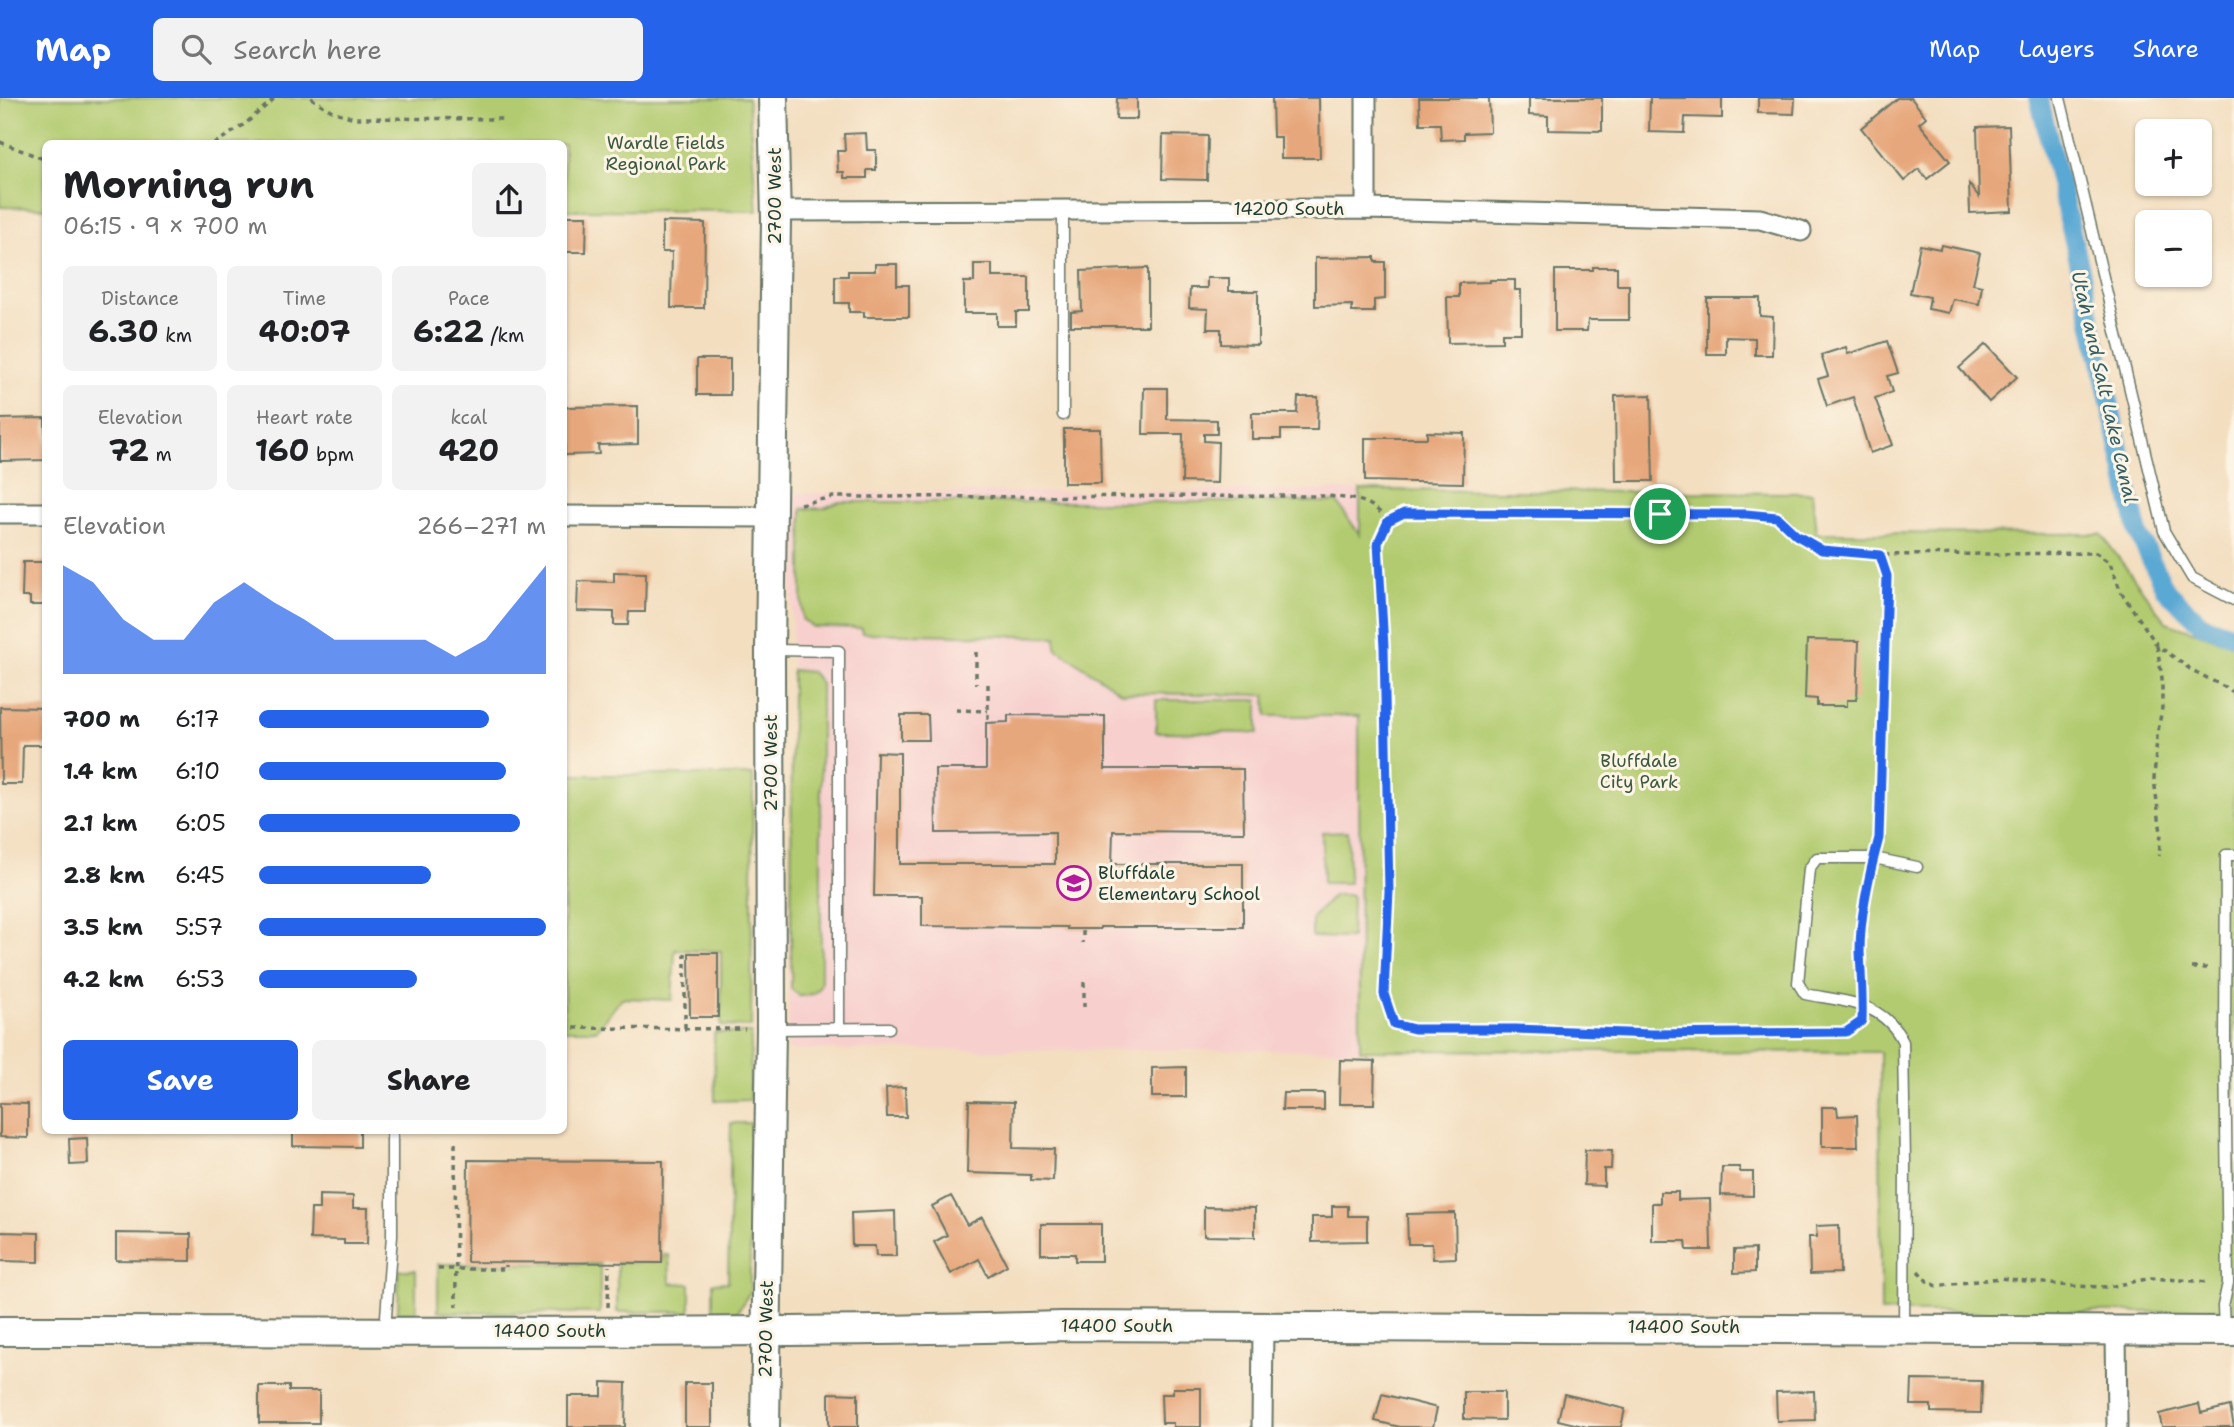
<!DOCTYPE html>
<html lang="en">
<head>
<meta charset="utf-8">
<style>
  :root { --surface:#fff; --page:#f2f2f2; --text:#202124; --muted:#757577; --accent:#2563eb }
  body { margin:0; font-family:"Shantell Sans",sans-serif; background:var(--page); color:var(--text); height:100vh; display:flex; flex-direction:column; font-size:26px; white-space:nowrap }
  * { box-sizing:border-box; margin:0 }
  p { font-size:23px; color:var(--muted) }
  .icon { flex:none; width:38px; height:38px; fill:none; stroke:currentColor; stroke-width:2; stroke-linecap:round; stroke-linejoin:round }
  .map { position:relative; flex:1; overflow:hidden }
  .details { position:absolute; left:42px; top:42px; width:525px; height:994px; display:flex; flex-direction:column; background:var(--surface); border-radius:10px; box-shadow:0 2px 5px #0004 }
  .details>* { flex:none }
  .fabs { position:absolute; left:2135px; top:21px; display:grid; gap:14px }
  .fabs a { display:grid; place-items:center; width:77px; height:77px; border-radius:10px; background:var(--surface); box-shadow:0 2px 5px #0004; font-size:35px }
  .pin { position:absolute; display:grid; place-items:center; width:60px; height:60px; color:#fff; margin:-30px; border:4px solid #fff; border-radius:50%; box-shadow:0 2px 7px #0007 }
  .round { display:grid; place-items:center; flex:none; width:74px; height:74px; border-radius:10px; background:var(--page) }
  .summary { display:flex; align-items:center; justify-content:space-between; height:119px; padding:0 21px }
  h1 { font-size:38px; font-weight:700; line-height:52px }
  .metrics { display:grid; grid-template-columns:repeat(3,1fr); gap:10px; height:119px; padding:7px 21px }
  .metrics div { display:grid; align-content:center; border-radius:10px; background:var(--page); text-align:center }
  .metrics b { font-size:30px; font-weight:700 }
  .metrics small { font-size:19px; font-weight:400 }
  .metrics p { font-size:19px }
  .chart { height:196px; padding:14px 21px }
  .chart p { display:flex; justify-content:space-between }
  .chart svg { width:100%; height:126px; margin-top:7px; fill:var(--accent); opacity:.7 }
  .cta { display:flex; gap:14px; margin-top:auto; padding:14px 21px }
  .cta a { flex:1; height:80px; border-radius:10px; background:var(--accent); color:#fff; font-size:28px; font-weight:700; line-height:80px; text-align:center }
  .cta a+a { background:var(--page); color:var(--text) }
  ul { padding:0 21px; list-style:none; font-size:23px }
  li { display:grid; grid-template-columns:112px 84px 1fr; align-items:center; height:52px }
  li i { height:18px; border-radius:9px; background:var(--accent) }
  header { display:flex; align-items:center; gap:42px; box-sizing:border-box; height:98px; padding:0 35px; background:var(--accent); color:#fff }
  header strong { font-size:33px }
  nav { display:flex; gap:38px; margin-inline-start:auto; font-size:24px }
  .search { width:490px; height:63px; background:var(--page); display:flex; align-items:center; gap:18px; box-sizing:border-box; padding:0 24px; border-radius:10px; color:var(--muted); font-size:26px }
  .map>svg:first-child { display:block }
</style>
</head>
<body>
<header>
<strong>Map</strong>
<div class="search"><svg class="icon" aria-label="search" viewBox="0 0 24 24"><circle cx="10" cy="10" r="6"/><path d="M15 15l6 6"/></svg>Search here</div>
<nav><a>Map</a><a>Layers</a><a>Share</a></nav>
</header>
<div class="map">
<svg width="2234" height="1329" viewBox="0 0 2234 1329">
  <rect width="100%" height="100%" fill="#fcf5e5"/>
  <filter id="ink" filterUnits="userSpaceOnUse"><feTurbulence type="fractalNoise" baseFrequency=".0143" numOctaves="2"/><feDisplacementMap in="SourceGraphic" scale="14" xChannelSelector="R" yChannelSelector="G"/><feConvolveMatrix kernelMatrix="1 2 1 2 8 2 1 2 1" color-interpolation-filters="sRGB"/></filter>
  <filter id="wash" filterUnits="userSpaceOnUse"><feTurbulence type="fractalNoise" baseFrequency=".00686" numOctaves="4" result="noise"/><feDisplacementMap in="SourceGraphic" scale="28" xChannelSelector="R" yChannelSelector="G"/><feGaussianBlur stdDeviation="1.57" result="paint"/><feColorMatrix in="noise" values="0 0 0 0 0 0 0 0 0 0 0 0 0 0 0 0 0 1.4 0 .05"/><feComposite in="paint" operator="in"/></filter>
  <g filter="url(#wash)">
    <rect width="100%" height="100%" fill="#f3dec0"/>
    <polygon fill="#f7d0ce" points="1360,392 1360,952 788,952 793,395"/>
    <g fill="#b2cb70" stroke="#688452" stroke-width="2">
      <polygon points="0,0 748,0 757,113 564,112 564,46 46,46 45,110 0,109"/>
      <polygon points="1360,392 1812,395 1816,435 2101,436 2166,524 2234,547 2234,1214 1881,1214 1880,954 1360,952 1359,618 1267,618 1266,597 1122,595 1056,550 1056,539 862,535 862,530 813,529 802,521 802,411 824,410 839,404 1337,404 1360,437"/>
      <path d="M792 572 812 574 821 585V885C817 896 812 897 800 898L791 891Z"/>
      <polygon points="1156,602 1258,602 1258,635 1156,634"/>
      <polygon points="564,677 753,677 751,929 721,928 721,853 675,852 672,902 622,900 596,932 564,932"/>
      <polygon points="1348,733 1349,785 1323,785 1322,734"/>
      <polygon points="1334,797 1352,797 1351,840 1312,839 1312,820"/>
      <polygon points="714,935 751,935 750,1002 715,1003"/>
      <polygon points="731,1025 750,1025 750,1194 737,1214 713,1214 713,1185 728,1184"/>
      <polygon points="663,1157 669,1157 670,1185 690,1186 690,1214 617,1214 617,1165 663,1164"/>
      <polygon points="438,1166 600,1166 600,1215 438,1214"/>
      <polygon points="399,1172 416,1172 416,1215 398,1215"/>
    </g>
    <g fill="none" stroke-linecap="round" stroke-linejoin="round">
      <polyline stroke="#5aa8d4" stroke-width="19" points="2039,0 2078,161 2138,435 2165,491 2201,526 2234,538"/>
    </g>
    <g id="blocks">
      <g fill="#e7a77c">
        <polygon points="1117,0 1137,0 1137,21 1116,21"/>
        <polygon points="1272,0 1319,0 1320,60 1281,60 1281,39 1273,39"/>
        <polygon points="1419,0 1489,0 1490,34 1464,35 1464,41 1441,42 1440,26 1420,26"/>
        <polygon points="1529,0 1602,0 1602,33 1548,32 1548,18 1529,17"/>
        <polygon points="1650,0 1722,0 1722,20 1685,19 1684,35 1649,34"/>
        <polygon points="1758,0 1795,0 1794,16 1758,15"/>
        <polygon points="1897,0 1911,0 1926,19 1919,25 1950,63 1927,81 1919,71 1904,83 1861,30"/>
        <polygon points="2009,28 2012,113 1970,115 1969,86 1979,99 1977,29"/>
        <polygon points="866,35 867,52 876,52 876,72 867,72 867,80 844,80 844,74 838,74 837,53 845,53 844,36"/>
        <polygon points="1163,37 1208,38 1207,82 1162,81"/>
        <polygon points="564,118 587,118 586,154 564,154"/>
        <polygon points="662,124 705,125 704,210 671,210 672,154 662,154"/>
        <polygon points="1920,147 1940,151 1941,147 1980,155 1973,186 1982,188 1979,206 1953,201 1949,215 1928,211 1930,199 1910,195"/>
        <polygon points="1375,159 1375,164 1385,164 1385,201 1374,202 1374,214 1352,214 1352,207 1315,208 1315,160"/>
        <polygon points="875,166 897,166 897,187 909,187 909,219 864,219 864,214 849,214 849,205 835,205 835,178 848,178 848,173 875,173"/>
        <polygon points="974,166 992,166 992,179 1029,179 1029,214 1016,214 1016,228 997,228 997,215 964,215 964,184 974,184"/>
        <polygon points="1593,169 1617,169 1617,187 1629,187 1629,222 1588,222 1587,233 1555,233 1555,172 1593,172"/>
        <polygon points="1148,170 1148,228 1071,228 1071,214 1082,213 1081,173"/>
        <polygon points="1207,180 1229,180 1229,193 1258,193 1258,247 1221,246 1221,231 1207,231 1208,211 1189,210 1190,190 1207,190"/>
        <polygon points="1490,182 1515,182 1515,192 1521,192 1521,235 1502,235 1502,244 1448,245 1447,199 1459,199 1459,185 1490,184"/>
        <polygon points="1707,200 1760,200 1760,218 1773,219 1772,257 1755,257 1755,240 1726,239 1726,256 1707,256"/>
        <polygon points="1887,243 1898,275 1887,278 1892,294 1875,300 1893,347 1870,355 1853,299 1827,308 1818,281 1828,278 1821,257 1846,249 1848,256"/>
        <polygon points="1986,246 2017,279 1989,304 1959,270"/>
        <rect x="697" y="261" width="33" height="36"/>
        <polygon points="1144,290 1167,290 1167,321 1217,322 1217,336 1204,336 1204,343 1218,344 1217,385 1182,384 1183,336 1143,336"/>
        <polygon points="1651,297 1653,383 1616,383 1615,298"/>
        <polygon points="1298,299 1318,299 1317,332 1281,332 1281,341 1252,341 1252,315 1297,315"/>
        <polygon points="638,308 638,346 598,347 599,356 565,357 564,309"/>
        <polygon points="45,320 46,362 0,363 0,321"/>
        <polygon points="1064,331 1100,331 1101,385 1064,385"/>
        <polygon points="1427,334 1464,335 1463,385 1365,383 1365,340 1427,340"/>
        <polygon points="23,464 46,464 46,507 30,507 30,499 22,499"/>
        <polygon points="614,474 646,475 645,514 629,514 628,527 614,527 614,514 577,513 578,483 614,484"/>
        <polygon points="1807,542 1859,543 1857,602 1847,602 1847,608 1817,608 1817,601 1805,600"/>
        <polygon points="0,609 46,610 46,647 23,647 22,686 1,686"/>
        <polygon points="901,617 928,617 929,642 901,642"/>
        <polygon points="1008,617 1105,618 1105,671 1243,671 1244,734 1113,733 1112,766 1243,766 1243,829 1100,829 1100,831 1067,831 1067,829 922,828 922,798 874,798 877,654 900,655 900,766 1055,766 1055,734 936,735 935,671 986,671 986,625 1008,624"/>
        <polygon points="689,855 718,855 718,919 690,919"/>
        <polygon points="1340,962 1375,963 1374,1006 1339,1006"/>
        <polygon points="1186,969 1186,999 1152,999 1152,970"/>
        <polygon points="905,989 906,1019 887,1019 886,990"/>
        <polygon points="1283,995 1324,995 1324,1012 1282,1012"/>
        <polygon points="969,1003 1014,1004 1013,1050 1054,1051 1053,1083 1031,1082 1031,1077 967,1075"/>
        <polygon points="0,1005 28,1006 28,1040 0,1039"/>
        <polygon points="1822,1009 1837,1009 1838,1018 1857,1017 1858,1049 1822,1049"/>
        <polygon points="293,1032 360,1032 360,1049 293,1048"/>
        <polygon points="87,1040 88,1066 70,1067 69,1041"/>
        <polygon points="1585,1052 1612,1053 1611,1071 1604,1071 1604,1088 1584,1087"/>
        <polygon points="468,1062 663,1063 662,1165 467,1164"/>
        <polygon points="1722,1069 1740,1069 1740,1074 1753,1074 1753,1098 1721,1097"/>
        <polygon points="1660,1094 1678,1094 1678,1102 1710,1101 1711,1152 1687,1152 1686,1143 1652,1143 1652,1105 1660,1105"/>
        <polygon points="319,1097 353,1098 353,1110 368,1110 367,1146 344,1146 344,1142 310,1141 311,1111 319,1111"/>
        <polygon points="951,1098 967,1127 982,1119 1007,1167 988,1178 979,1161 951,1176 934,1144 947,1137 932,1108"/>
        <polygon points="1332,1108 1348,1108 1348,1118 1367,1118 1367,1143 1312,1144 1312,1119 1332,1119"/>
        <polygon points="1204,1109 1255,1110 1255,1139 1204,1138"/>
        <polygon points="895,1113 896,1158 876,1158 875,1148 852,1148 851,1115"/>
        <polygon points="1455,1115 1456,1160 1433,1161 1432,1146 1408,1146 1407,1116"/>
        <polygon points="1041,1126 1101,1126 1101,1163 1075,1163 1075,1156 1041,1156"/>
        <polygon points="1839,1127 1840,1175 1810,1176 1809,1139 1817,1139 1816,1128"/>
        <polygon points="0,1134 39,1135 39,1164 0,1163"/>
        <polygon points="116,1135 191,1136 191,1163 116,1162"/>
        <polygon points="1755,1151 1755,1174 1734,1175 1734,1152"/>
        <polygon points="1912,1282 1982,1283 1981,1315 1931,1314 1931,1307 1911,1307"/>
        <polygon points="602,1284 626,1285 625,1329 568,1329 568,1298 602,1298"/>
        <rect x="685" y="1285" width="27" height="44"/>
        <polygon points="259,1288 289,1288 289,1293 319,1293 319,1325 259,1325"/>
        <polygon points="1173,1290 1201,1290 1201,1329 1173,1329 1173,1325 1162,1325 1161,1296 1173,1296"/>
        <polygon points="1814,1293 1815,1322 1777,1323 1776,1294"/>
        <polygon points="1464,1294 1504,1294 1504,1322 1464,1321"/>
        <polygon points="829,1295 858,1296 858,1329 829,1329"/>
        <polygon points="1382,1296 1437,1310 1433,1329 1400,1329 1375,1323"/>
        <polygon points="1564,1296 1625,1311 1621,1329 1587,1329 1558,1322"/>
        <polygon points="2199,1306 2201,1315 2230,1308 2234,1329 2162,1329 2159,1316"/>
      </g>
    </g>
  </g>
  <g filter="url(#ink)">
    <use href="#blocks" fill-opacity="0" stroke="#697565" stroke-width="2"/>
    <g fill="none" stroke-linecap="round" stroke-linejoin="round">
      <g stroke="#697565" stroke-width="13">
        <g id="lane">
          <polyline points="2060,0 2164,433 2192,480 2234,502"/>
          <polyline points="1063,317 1063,112"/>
          <polyline points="771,552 839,553 839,930"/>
          <polyline points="772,931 889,930"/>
          <path d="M1904 1230 1905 1065 1903 944C1883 903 1845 904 1805 896L1798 885 1809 771 1817 760H1874L1917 769"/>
          <polyline points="2224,1231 2223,1208 2228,1185 2225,945 2226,757 2234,757"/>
          <polyline points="385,1232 392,1138 392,1032"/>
        </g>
      </g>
      <g stroke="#697565" stroke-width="23">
        <g id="street">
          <polyline points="1366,0 1366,111"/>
          <polyline points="776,113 1366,111 1760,121 1801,133"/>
          <polyline points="0,415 46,415"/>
          <polyline points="564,418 772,419"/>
          <polyline points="2116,1232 2117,1329"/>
          <polyline points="1262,1329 1263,1228"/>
        </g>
      </g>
      <g stroke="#697565" stroke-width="32">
        <g id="secondary">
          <path d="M0 1233C354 1232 708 1238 1062 1228L2234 1233"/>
          <polyline points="765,1329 771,931 770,552 776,122 773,0"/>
        </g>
      </g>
      <g stroke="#697565" stroke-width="3.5" stroke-dasharray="5 5" stroke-linecap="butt">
        <polyline points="311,0 332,13 354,20 504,21"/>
        <polyline points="0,44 46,62"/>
        <polyline points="214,46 245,26 275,0"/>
        <path d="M800 406 833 399 1328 398C1357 402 1368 399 1388 423"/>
        <polyline points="2157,548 2162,580 2162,610 2157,639 2154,681 2161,735 2159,758"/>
        <polyline points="976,554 976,586"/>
        <polyline points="988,586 988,622"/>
        <polyline points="956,612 988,613"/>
        <polyline points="1877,749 1879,740 1887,478 1880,457"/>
        <polyline points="1083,833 1083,845"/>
        <polyline points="685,855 685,930"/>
        <polyline points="2192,870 2211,870"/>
        <polyline points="1084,884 1084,914"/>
        <polyline points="1863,894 1860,851 1871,773"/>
        <polyline points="1862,923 1846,934 1652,935 1515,931 1414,931 1394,927 1384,896 1389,793 1384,549 1378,445 1388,423 1404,415 1746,416 1778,419 1796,437 1822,452 1880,457 2096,455 2110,465 2121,494 2157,547 2190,571 2234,594"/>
        <polyline points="564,930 745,931"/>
        <polyline points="455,1045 456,1209"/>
        <polyline points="438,1171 506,1171 506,1167"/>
        <polyline points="1918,1173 1927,1183 1937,1188 2000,1180 2070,1188 2109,1189 2151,1180 2210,1184"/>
        <polyline points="608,1209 609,1168"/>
      </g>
      <use href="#lane" stroke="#fff" stroke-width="10"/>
      <use href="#street" stroke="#fff" stroke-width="19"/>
      <use href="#secondary" stroke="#fff" stroke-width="28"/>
    </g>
  </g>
  <g fill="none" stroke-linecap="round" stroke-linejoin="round" filter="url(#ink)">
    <g stroke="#fff" stroke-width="14">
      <path id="route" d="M1404 415 1746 416 1777 419 1796 437 1822 452 1880 457 1887 478 1879 740C1870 773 1860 819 1860 853 1861 877 1863 900 1862 923L1846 934 1652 936 1516 931H1414L1394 926 1384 896 1389 793 1384 549 1378 445 1388 423Z"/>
    </g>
    <use href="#route" stroke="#2563eb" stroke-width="9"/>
  </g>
  <defs>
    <g id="school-ring" transform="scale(1.75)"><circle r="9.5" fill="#fcf5e5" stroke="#b5179e" stroke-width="1.5"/><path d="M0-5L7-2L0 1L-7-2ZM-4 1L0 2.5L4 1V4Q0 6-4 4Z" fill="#b5179e"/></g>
  </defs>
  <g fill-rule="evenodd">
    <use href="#school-ring" x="1074" y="785"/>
  </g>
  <g text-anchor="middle" stroke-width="6" stroke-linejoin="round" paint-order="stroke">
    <g font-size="18" fill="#3c5940" stroke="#fcf5e5">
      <text x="666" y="51">Wardle Fields<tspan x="666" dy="21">Regional Park</tspan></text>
      <text x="1639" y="669">Bluffdale<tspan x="1639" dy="21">City Park</tspan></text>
    </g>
    <g font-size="18" fill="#1f3d34" stroke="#fcf5e5">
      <text transform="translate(775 98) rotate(-90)" y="6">2700 West</text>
      <text x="1289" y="117">14200 South</text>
      <text transform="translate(771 665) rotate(-90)" y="6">2700 West</text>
      <text x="1117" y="1234">14400 South</text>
      <text x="1684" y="1235">14400 South</text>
      <text transform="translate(766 1231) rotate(-89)" y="6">2700 West</text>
      <text x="550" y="1239">14400 South</text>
    </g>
    <g font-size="18" fill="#1f3d34" stroke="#fcf5e5" text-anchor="start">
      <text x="1098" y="781">Bluffdale<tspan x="1098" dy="21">Elementary School</tspan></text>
    </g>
    <g font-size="19" font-style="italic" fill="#315d64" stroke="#fcf5e5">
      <text transform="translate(2105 289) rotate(77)" y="7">Utah and Salt Lake Canal</text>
    </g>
  </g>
</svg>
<div class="fabs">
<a>+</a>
<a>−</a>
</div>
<div class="pin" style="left:1660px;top:416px;background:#1e9e55"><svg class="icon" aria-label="arrive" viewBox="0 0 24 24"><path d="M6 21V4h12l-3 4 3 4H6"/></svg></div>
<section class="details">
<div class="summary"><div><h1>Morning run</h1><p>06:15 · 9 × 700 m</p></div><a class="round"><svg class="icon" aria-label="share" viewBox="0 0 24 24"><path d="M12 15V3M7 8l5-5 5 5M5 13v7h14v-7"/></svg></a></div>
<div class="metrics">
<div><p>Distance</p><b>6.30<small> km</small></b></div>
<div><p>Time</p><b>40:07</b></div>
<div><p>Pace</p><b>6:22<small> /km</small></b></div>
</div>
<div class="metrics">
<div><p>Elevation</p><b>72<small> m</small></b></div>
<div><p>Heart rate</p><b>160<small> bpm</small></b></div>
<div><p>kcal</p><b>420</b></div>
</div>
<div class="chart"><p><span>Elevation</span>266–271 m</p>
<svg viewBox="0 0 160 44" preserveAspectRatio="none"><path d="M0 44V6L10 12L20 25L30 32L40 32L50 19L60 12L70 19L80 25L90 32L100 32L110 32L120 32L130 38L140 32L150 19L160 6V44z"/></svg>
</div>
<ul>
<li><b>700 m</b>6:17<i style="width:80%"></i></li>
<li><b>1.4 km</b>6:10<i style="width:86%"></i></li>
<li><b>2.1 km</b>6:05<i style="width:91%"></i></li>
<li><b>2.8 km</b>6:45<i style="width:60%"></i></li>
<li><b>3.5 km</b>5:57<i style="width:100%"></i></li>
<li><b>4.2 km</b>6:53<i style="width:55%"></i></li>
</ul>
<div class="cta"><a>Save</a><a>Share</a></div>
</section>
</div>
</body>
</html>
